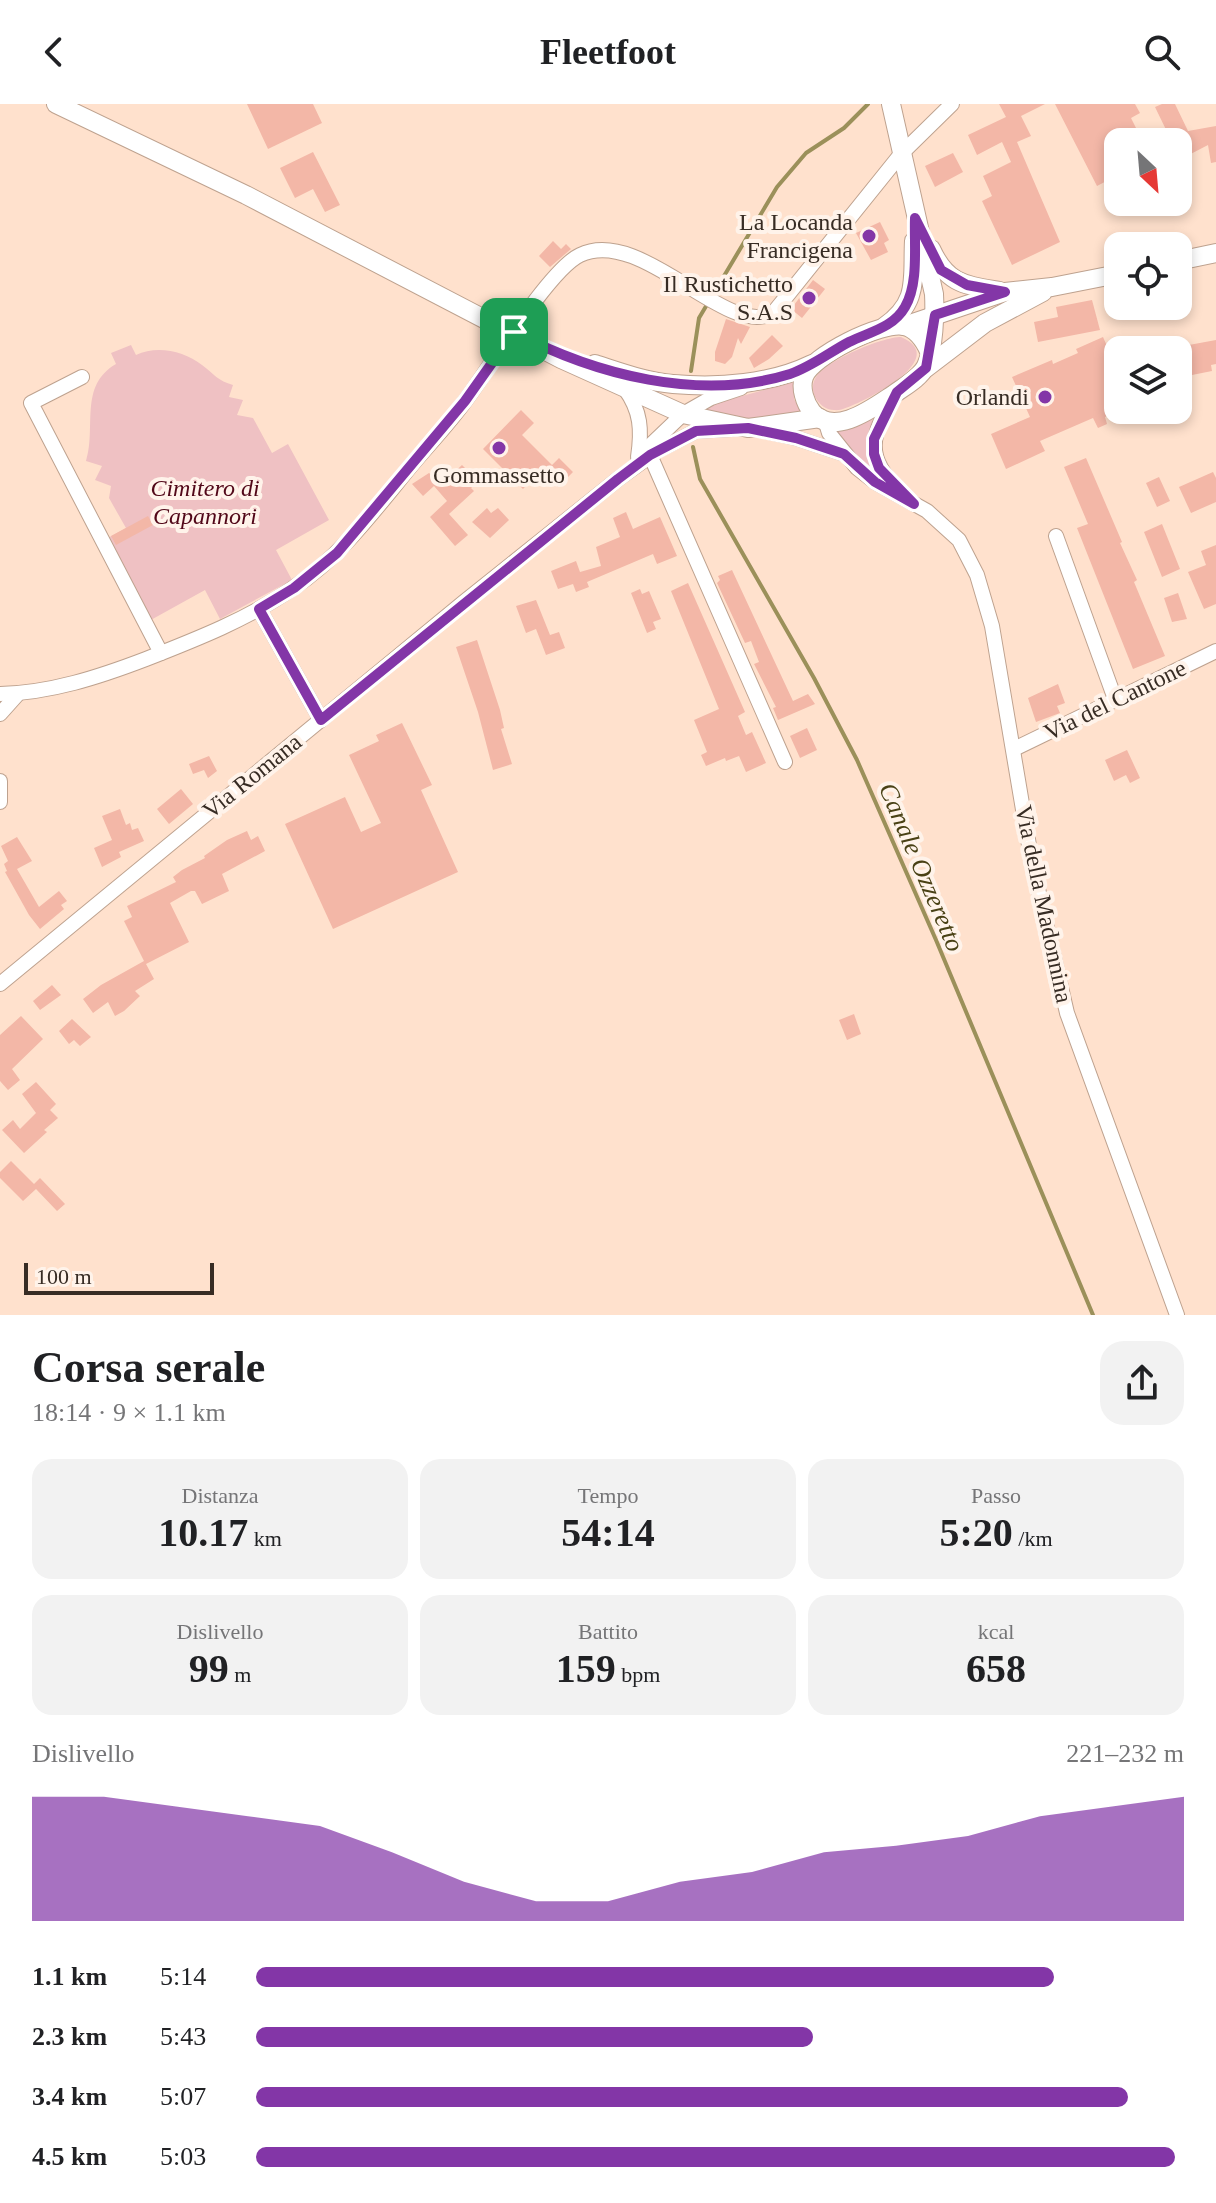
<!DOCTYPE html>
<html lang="it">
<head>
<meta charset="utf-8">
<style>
  :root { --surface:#fff; --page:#f2f2f2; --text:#202124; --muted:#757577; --accent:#8336a7 }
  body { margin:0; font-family:Georgia,serif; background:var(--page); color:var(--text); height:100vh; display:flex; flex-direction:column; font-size:30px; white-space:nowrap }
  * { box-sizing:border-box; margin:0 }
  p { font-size:26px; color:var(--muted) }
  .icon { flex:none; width:44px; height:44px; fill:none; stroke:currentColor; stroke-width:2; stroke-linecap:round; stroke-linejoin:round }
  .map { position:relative; height:1211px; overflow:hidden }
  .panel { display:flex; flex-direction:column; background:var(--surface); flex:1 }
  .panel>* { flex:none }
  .needle { width:52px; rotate:154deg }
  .controls { position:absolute; left:1104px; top:24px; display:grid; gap:16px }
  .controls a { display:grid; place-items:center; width:88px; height:88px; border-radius:16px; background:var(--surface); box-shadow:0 4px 12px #0003; font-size:40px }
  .scale { position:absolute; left:24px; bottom:20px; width:190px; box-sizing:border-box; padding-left:8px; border:4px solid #372c24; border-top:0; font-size:22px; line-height:28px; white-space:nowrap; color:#372c24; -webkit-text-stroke:6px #fff3ea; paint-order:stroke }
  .pin { position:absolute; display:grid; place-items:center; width:68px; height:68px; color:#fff; margin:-34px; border-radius:16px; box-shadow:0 4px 12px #0006 }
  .round { display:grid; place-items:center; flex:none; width:84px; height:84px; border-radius:24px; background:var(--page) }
  .head { display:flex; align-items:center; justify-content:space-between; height:136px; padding:0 32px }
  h1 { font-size:44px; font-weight:700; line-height:60px }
  .metrics { display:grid; grid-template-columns:repeat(3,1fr); gap:12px; height:136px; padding:8px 32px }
  .metrics div { display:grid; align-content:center; border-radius:20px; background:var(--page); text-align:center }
  .metrics b { font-size:40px; font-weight:700 }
  .metrics small { font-size:22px; font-weight:400 }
  .metrics p { font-size:22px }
  .chart { height:224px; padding:16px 32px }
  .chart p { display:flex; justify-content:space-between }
  .chart svg { width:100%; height:144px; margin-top:8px; fill:var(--accent); opacity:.7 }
  ul { padding:0 32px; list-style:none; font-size:26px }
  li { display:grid; grid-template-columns:128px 96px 1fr; align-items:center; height:60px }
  li i { height:20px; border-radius:10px; background:var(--accent) }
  header { display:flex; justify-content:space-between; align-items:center; height:104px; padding:0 32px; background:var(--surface); font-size:36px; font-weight:700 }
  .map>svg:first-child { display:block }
</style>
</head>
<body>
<header><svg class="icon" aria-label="back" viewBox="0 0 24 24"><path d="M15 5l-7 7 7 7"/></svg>Fleetfoot<svg class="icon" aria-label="search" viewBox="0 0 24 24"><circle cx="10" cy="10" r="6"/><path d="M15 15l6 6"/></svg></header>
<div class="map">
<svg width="1216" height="1211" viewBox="0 0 1216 1211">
  <rect width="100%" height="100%" fill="#ffe1cd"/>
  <g fill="#efc1c3">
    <path d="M901 233C948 253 877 290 858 299 850 302 842 307 834 306 820 306 808 288 815 275 824 257 882 233 901 233Z"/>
    <path d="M131 241 136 251C157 241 184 247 202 261 214 270 218 277 233 281L229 293 243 296 237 311 253 314 272 349 288 340 329 416 276 446 292 476 220 515 205 486 149 517 106 435 126 424 109 394 111 382 95 376 102 362 86 357C97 324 78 282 116 260L111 249Z"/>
    <polygon points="794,278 794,295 805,315 743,316 706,309 705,305 720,298"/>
    <path d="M873 313C869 332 866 347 873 365L860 357 834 326Z"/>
  </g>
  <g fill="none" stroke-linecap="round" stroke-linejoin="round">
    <g stroke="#9b905a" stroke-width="4">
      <polyline points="691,267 699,214 777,83 806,49 844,24 868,0"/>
      <polyline points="693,343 700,375 814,574 857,656 936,836 1093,1211"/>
    </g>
  </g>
  <g fill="#f3b7a7">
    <polygon points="247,0 313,0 322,19 268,45"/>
    <polygon points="999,0 1045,0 1021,12 1031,32 1017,38 1060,138 1012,161 982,97 992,92 983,72 1011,58 1002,38 977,51 968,31 1006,13"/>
    <polygon points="1055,0 1135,0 1140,9 1131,14 1143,38 1118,38 1118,71 1097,82"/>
    <polygon points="1162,0 1175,0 1188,27 1216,22 1216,58 1211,59 1208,41 1181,55 1178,38 1172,38 1155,3"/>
    <polygon points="313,48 340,101 325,108 313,85 295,94 280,64"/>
    <polygon points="953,49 963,68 935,83 925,62"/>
    <polygon points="880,118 889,136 884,139 888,148 871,156 856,129"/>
    <polygon points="553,137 561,145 566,140 571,145 550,163 539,152"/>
    <polygon points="813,176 825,185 802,214 791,205"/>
    <polygon points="1092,196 1100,226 1038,238 1034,218 1058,213 1056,203"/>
    <polygon points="726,215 750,223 741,240 738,234 732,253 725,260 715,257 715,248"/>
    <polygon points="772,231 783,242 769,255 754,264 749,254"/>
    <polygon points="1103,233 1118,267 1118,282 1104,288 1111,304 1107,306 1110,311 1105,313 1107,320 1098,324 1093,314 1040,337 1045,347 1006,365 991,330 1030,313 1012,273 1052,256 1053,260 1078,249 1076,245"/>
    <polygon points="1216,236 1216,260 1211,261 1212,267 1192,271 1188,251 1179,253 1178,243"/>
    <polygon points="521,306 534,319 522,331 552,361 559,354 573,368 558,383 541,366 523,385 483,345"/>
    <polygon points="1086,354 1122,438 1120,439 1137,476 1134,478 1165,552 1133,565 1077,424 1088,420 1064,363"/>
    <polygon points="462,361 478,377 471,384 474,387 449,410 468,431 455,442 430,413 447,397 434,382 423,392 412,380 429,369 434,373 438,369 445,377"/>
    <polygon points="1213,368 1216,374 1216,398 1191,409 1179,383"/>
    <polygon points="1159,373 1170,397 1157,403 1146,379"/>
    <polygon points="487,404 491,409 498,404 509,416 490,434 472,418"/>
    <polygon points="626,408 633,425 660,413 677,452 657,460 653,450 587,478 589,483 576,488 573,480 558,485 551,467 576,457 580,468 601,462 596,443 620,433 613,414"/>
    <polygon points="148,412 153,421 116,441 111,432"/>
    <polygon points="1162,420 1180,465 1162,473 1144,428"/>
    <polygon points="1216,441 1216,500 1204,505 1188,468 1206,461 1201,447"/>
    <polygon points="732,466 793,597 808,590 815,600 778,616 773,604 776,603 754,560 759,558 751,537 745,539 717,479 720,476 718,472"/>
    <polygon points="688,479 745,608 738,612 746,631 752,628 766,659 746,668 739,652 726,657 725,654 706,662 701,651 707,648 694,616 719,605 671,487"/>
    <polygon points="640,485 642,490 649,487 661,515 653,518 656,525 647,529 631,489"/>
    <polygon points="1178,489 1187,515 1172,518 1164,494"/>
    <polygon points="536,496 550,531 559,528 565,544 546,551 536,525 526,529 516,502"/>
    <polygon points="477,536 500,606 504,624 501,625 512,660 493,666 478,608 456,543"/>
    <polygon points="1058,580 1065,599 1057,602 1060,609 1036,618 1028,594"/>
    <polygon points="402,619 432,681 421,686 458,768 333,825 285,720 345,693 361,728 381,719 349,651 379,637 376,631"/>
    <polygon points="807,624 817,646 800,654 790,632"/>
    <polygon points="1127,646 1140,674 1130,679 1126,671 1114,677 1105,656"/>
    <polygon points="209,652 217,667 208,674 204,666 193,670 189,660"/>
    <polygon points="181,685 193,700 169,720 157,705"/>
    <polygon points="120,705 126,721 130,719 132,726 138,724 144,737 119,748 121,753 102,763 94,744 112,736 102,712"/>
    <polygon points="247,727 251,736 258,732 265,747 222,770 229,787 202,800 195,787 191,787 170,799 189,838 146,860 154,875 135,887 140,892 124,907 115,912 108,898 93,909 83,895 101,881 144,857 124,817 132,813 127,802 176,778 173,773 182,766 205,754 204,752 227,736"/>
    <polygon points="17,733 32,757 17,765 39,803 59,787 67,797 61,801 64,805 40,825 29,811 5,768 7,767 4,760 8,757 1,742"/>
    <polygon points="52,881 61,891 40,906 33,897"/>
    <polygon points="854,910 861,930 847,936 839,916"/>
    <polygon points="21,912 43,935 12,965 20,976 8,986 0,977 0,931"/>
    <polygon points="72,915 91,933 80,942 74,936 69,940 59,927"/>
    <polygon points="36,978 56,1000 50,1006 58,1014 44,1026 47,1028 24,1049 2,1026 13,1016 20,1025 36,1009 22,990"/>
    <polygon points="11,1057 34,1080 40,1074 65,1100 57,1107 36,1085 23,1097 0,1074 0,1068"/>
  </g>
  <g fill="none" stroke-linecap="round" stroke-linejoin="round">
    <g stroke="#bea28f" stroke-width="16">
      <g id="minor">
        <polyline points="82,273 31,299 161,549"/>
        <path d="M625 285C641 307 642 326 638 353"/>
        <path d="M894 292C871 331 864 353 899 386"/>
        <polyline points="825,316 829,329 857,364 875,378 927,407 959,436 977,471 992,522 1032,759 1067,909 1177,1211"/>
        <polyline points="756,325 796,334 844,350"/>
        <polyline points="640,351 683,310 711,294 741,284"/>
        <polyline points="650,351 785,658"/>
        <polyline points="1056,432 1115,595"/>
        <polyline points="259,505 321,616"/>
        <path d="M0 590C50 589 99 573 146 555 197 535 248 515 293 484 340 453 375 406 410 363 429 340 451 318 468 293 490 263 550 165 580 151 642 121 729 238 774 208L901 50 952 0"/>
        <polyline points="0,610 17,591"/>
        <polyline points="1014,645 1216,547"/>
        <polyline points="0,677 0,698"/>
        <polyline points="0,880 464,498 618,375 657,347 696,327 731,325"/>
      </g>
    </g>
    <g stroke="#bea28f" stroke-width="20">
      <g id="major">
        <polyline points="56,0 246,91 561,255 683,310 748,324 820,314"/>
        <path d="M891 0 934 190C935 209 934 245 926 262 920 274 905 282 894 290 874 303 834 334 812 308 805 299 800 284 804 273 811 252 882 217 904 222 917 225 924 236 929 247"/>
        <path d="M931 145C947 180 964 181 1000 187"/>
        <polyline points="1178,157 1216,149"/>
        <polyline points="904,222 1005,188 1052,183 1118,170"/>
        <path d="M884 223C920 198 912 175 914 137"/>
        <path d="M595 260C620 268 647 278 673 280 719 284 771 280 812 260"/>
        <polyline points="926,264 985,219 1043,188"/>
      </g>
    </g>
    <use href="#minor" stroke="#fff" stroke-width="14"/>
    <use href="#major" stroke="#fff" stroke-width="18"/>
  </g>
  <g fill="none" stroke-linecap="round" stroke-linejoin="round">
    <g stroke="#fff" stroke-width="16">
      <path id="route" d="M915 114 941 166 967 181 1005 188 935 211 926 264 897 288 874 335V350L879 364 914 400 875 378 844 350 796 334 748 324 696 327 650 351 618 375 321 616 259 505 294 484 337 449 465 297 514 228C595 271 700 298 790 270 811 263 830 248 849 238 869 228 893 224 905 203 919 179 914 142 915 114Z"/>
    </g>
    <use href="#route" stroke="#8336a7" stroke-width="10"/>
  </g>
  <g fill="#8336a7" stroke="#fff3ea" stroke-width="3">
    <circle cx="869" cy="132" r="8"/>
    <circle cx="809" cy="194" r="8"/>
    <circle cx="1045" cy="293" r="8"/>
    <circle cx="499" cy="344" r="8"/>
  </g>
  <g text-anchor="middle" stroke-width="8" stroke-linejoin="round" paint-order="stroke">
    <g font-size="24" fill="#372c24" stroke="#fff3ea" text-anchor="end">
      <text x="853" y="126">La Locanda<tspan x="853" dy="28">Francigena</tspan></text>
      <text x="793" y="188">Il Rustichetto<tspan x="793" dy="28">S.A.S</tspan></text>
      <text x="1029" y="301">Orlandi</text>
      <text x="499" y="379" text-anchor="middle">Gommassetto</text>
    </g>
    <g font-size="24" font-style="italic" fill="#510718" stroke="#fff3ea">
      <text x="205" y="392">Cimitero di<tspan x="205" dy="28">Capannori</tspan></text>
    </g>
    <g font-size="24" fill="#372c24" stroke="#fff3ea">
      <text transform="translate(1115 596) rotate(-26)" y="8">Via del Cantone</text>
      <text transform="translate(252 672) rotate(-39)" y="8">Via Romana</text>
      <text transform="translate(1044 800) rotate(78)" y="8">Via della Madonnina</text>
    </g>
    <g font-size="26" font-style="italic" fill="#494115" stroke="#fff3ea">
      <text transform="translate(922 763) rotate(67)" y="9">Canale Ozzeretto</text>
    </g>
  </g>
</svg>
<div class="controls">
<a><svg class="needle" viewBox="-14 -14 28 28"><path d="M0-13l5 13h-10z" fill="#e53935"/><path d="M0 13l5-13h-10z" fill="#757577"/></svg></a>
<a><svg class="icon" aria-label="locate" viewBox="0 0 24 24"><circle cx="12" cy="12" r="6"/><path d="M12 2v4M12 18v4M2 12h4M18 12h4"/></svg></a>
<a><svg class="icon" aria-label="layers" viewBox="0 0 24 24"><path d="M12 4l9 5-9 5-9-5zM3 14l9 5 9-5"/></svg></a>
</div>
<div class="scale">100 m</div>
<div class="pin" style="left:514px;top:228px;background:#1e9e55"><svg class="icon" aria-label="arrive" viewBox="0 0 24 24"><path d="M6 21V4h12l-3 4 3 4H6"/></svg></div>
</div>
<section class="panel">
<div class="head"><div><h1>Corsa serale</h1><p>18:14 · 9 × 1.1 km</p></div><a class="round"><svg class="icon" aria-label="share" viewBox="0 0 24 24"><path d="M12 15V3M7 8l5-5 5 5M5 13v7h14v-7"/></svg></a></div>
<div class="metrics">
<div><p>Distanza</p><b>10.17<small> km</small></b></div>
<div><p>Tempo</p><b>54:14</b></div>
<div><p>Passo</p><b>5:20<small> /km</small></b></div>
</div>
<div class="metrics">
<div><p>Dislivello</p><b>99<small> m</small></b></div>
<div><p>Battito</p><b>159<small> bpm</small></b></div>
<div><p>kcal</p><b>658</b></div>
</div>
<div class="chart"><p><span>Dislivello</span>221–232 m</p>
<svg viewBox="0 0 160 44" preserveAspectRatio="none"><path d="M0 44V6L10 6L20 9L30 12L40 15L50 23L60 32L70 38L80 38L90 32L100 29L110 23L120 21L130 18L140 12L150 9L160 6V44z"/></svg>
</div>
<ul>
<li><b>1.1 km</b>5:14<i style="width:86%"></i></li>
<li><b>2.3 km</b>5:43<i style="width:60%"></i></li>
<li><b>3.4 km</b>5:07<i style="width:94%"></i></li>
<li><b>4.5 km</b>5:03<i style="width:99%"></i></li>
</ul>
</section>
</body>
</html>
